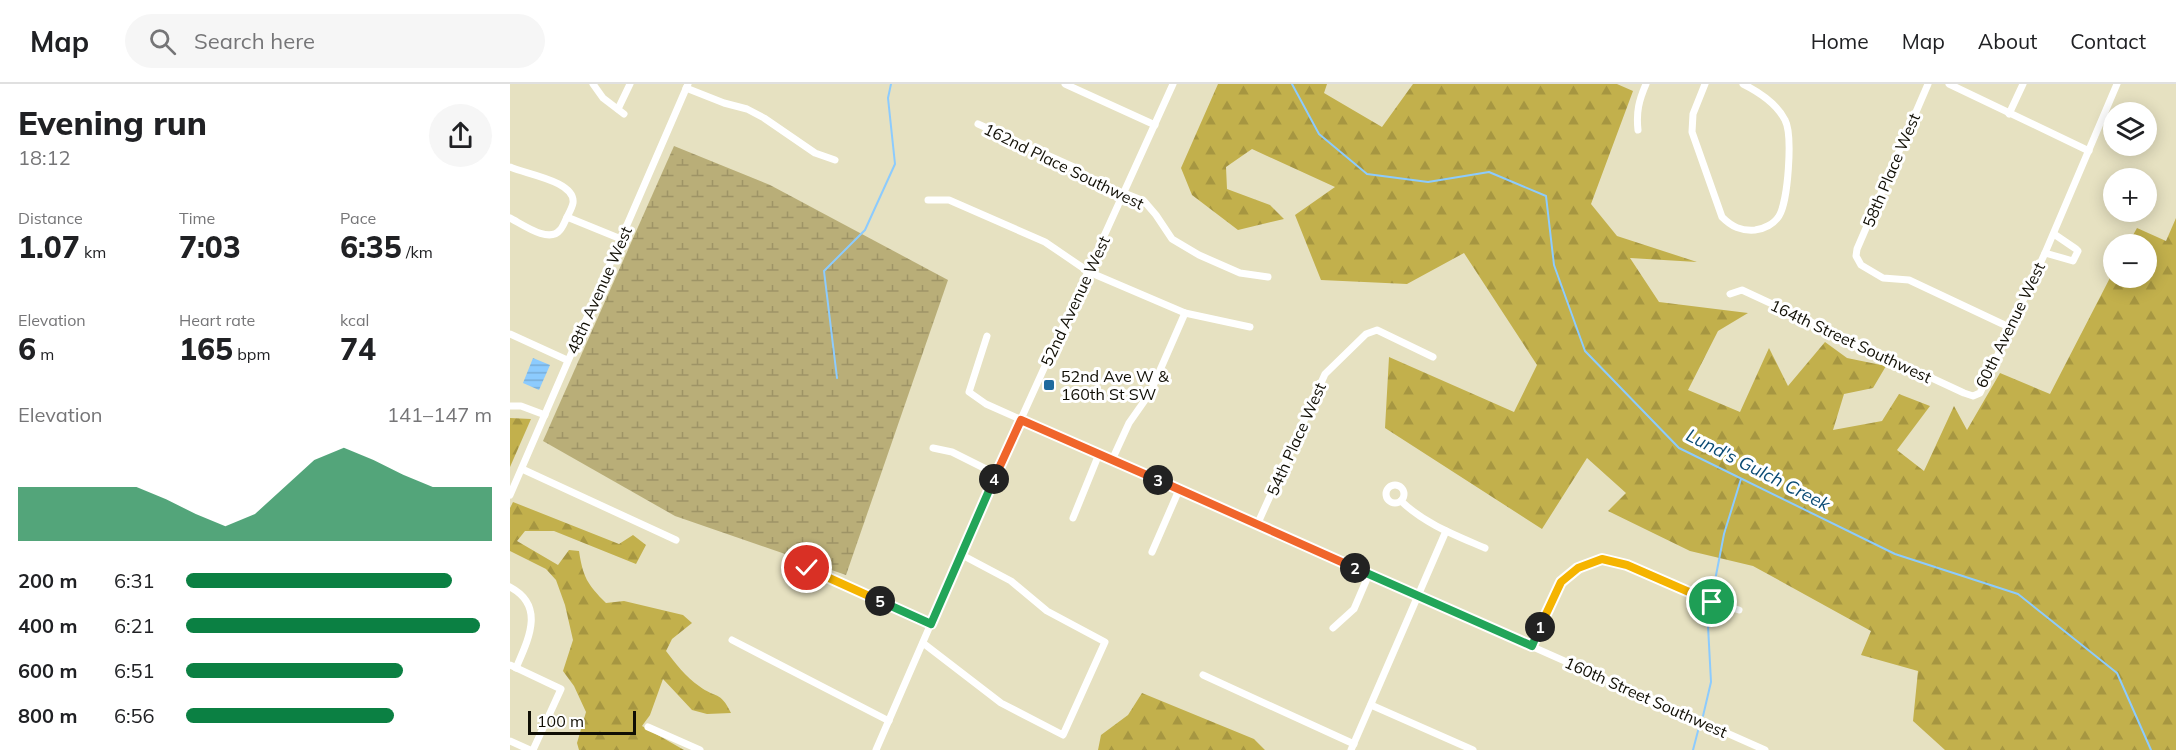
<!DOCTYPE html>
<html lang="en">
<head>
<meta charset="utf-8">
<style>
  :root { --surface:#fff; --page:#f6f6f6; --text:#202124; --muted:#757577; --line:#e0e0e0; --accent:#0b8043 }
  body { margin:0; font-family:Mulish,sans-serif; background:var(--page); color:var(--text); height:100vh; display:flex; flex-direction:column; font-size:22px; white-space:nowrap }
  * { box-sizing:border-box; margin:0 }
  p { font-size:20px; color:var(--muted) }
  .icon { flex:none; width:33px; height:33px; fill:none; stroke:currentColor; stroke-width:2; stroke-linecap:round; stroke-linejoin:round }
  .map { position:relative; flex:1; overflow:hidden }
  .drawer { display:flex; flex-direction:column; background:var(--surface); width:510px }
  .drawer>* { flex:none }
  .controls { position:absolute; left:1593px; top:18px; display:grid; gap:12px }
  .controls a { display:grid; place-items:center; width:54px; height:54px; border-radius:50%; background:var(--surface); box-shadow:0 3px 15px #0003; font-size:30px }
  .scale { position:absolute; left:18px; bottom:15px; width:108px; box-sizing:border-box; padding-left:6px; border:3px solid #100e04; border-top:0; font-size:16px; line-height:21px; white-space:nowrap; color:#100e04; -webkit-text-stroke:4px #fff; paint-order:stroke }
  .pin { position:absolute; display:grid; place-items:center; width:51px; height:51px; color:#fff; margin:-26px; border:3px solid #fff; border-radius:50%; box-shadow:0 2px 6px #0007 }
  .km { position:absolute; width:30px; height:30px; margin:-15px; border-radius:50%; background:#222; color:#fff; font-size:16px; line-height:30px; text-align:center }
  .round { display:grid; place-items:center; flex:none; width:63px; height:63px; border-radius:32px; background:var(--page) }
  .summary { display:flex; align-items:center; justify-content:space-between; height:102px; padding:0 18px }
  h1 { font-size:33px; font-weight:800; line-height:45px }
  .stats { display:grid; grid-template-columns:repeat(3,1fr); gap:9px; height:102px; padding:6px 18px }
  .stats div { display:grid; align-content:center }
  .stats b { font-size:30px; font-weight:800 }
  .stats small { font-size:16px; font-weight:400 }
  .stats p { font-size:16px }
  .chart { height:168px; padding:12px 18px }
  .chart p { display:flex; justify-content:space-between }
  .chart svg { width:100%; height:108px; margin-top:6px; fill:var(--accent); opacity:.7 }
  ul { padding:0 18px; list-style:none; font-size:20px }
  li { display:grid; grid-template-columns:96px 72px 1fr; align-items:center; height:45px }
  li i { height:15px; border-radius:8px; background:var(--accent) }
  header { display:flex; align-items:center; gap:36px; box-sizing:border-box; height:84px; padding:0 30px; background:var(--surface); border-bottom:2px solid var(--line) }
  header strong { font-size:28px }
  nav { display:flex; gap:33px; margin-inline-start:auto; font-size:21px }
  .search { width:420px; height:54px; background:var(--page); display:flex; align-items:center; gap:15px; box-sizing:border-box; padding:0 21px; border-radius:33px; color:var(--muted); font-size:22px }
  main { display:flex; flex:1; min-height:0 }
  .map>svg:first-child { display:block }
</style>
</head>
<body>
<header>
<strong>Map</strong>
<div class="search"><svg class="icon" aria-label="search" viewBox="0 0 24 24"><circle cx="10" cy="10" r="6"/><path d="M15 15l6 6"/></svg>Search here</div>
<nav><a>Home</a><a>Map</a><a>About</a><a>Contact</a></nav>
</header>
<main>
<section class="drawer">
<div class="summary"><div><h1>Evening run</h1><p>18:12</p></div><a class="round"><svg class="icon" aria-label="share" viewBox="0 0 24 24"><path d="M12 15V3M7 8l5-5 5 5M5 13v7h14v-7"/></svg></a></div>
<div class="stats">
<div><p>Distance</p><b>1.07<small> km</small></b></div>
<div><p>Time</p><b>7:03</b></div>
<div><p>Pace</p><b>6:35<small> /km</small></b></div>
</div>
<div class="stats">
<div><p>Elevation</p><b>6<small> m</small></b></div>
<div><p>Heart rate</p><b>165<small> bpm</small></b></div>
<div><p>kcal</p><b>74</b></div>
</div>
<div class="chart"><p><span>Elevation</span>141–147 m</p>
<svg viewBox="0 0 160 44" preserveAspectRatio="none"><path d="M0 44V22L10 22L20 22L30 22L40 22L50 27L60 33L70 38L80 33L90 22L100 11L110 6L120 11L130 17L140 22L150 22L160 22V44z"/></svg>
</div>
<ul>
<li><b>200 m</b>6:31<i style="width:87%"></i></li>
<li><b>400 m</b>6:21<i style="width:96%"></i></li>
<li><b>600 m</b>6:51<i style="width:71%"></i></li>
<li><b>800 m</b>6:56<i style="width:68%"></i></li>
</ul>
</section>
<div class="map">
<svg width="1666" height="666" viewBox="0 0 1666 666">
  <defs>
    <pattern id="forest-firs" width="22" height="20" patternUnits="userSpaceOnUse" patternTransform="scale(1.5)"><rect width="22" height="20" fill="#c2b04c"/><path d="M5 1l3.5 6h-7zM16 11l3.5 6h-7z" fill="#a69641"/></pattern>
    <pattern id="wetland-marsh" width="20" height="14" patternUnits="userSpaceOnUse" patternTransform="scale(1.5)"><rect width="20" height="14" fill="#b9ae78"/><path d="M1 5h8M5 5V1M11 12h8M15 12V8" fill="none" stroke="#9e9466"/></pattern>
    <pattern id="water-rules" width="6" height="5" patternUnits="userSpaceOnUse" patternTransform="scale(1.5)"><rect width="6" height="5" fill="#8ccbfe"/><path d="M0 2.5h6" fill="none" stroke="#78add8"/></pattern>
  </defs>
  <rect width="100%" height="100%" fill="#e6e1c1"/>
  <g fill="url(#forest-firs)">
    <polygon points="708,0 817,0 814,9 872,43 903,0 1107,0 1123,7 1081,120 1107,152 1187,178 1120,174 1149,218 1238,229 1208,247 1178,306 1230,328 1259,264 1278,302 1315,258 1337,274 1376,282 1363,304 1334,310 1323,346 1372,337 1389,310 1420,322 1387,366 1414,387 1444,322 1457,346 1490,289 1540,310 1603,188 1604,194 1636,194 1636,160 1618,160 1627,144 1656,157 1666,134 1666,666 1435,666 1403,637 1408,587 1351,571 1361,547 1243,482 1180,467 1098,427 1116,409 1077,374 1032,445 875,344 879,273 1004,328 1027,281 954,169 897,200 811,196 785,131 825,103 742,65 716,83 717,105 760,121 774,135 728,146 682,111 671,84"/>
    <polygon points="0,334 21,335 0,383"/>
    <path d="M3 418 109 460 123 451 136 461 126 480 44 447H15L7 457 48 481 59 466 69 467C73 493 77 500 96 519L114 517 173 531 182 539 162 555 156 567C165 579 176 593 189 602 206 615 210 606 221 629L197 630 182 626 153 595 140 631 132 642 174 666H69L67 659 76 628 64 602 53 587 63 556 55 521 46 496 36 485 0 467V424Z"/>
    <polygon points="632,609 744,655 755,666 588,666 591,651 618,631"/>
  </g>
  <polygon fill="url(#wetland-marsh)" points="164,62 260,101 438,196 336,491 165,432 33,357"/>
  <polygon fill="url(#water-rules)" points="23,274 40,281 29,306 13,299"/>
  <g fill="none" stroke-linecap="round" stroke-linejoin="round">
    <g stroke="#8ccbfe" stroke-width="2">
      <polyline points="782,0 809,50 857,90 918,98 979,88 1036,112 1044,181 1075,267 1169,364 1385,470 1508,510 1607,589 1641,666"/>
      <polyline points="327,294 314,187 355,146 385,80 378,14 381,0"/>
      <polyline points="1202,512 1214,450 1231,395"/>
      <polyline points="1193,632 1201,598 1198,542 1201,524"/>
      <polyline points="1183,666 1189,643"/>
    </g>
    <g stroke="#fff" stroke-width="7">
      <polyline points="83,0 93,14 114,30"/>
      <polyline points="555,0 645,41"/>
      <path d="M1195 0 1183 30 1182 48 1212 133C1222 143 1231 147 1245 146 1254 145 1264 140 1269 132 1278 118 1283 51 1275 36 1267 20 1249 8 1233 0"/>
      <polyline points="1418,0 1347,165 1346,172 1351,181 1373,194 1399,196 1501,244"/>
      <polyline points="1439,0 1579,67"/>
      <polyline points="176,4 214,19 237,25 254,34 305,69 325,76"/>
      <polyline points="108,25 120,0"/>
      <polyline points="1499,30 1513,0"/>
      <polyline points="468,40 566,84 588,102 614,109 634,117 646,131 662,155 689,171 730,189 758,193"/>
      <path d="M1128 46C1126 28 1129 16 1136 0"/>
      <path d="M0 83C15 90 66 97 63 119 62 124 59 129 57 133"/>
      <polyline points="418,116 439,116 535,158 579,188 675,229 740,243"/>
      <path d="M0 134C12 140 39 160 50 146 53 143 55 137 57 133L111 155"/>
      <polyline points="1535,169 1563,177 1568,167 1566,165 1544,150"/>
      <polyline points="1220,210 1232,206 1454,309 1463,312 1470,309 1535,169 1607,0"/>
      <polyline points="0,250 57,276"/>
      <polyline points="477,252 459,308 476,320 1255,666"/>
      <polyline points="0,322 11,322 35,331"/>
      <polyline points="423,364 442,368 486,390"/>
      <polyline points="602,376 619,339 640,309 675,229"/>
      <polyline points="12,385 166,456"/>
      <circle cx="885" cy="410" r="9"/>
      <polyline points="0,411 178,0"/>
      <path d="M891 417C915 440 945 451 975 464"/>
      <polyline points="563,434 589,370"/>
      <polyline points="747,441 815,290 856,250 867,246 923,273"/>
      <polyline points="642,468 669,406"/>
      <polyline points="297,484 421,540"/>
      <path d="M0 503C36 522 18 556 6 584"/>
      <polyline points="823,544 844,525 859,490"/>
      <polyline points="222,556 379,637"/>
      <polyline points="413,559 491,619 553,651 595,558 537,527 501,497 452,471"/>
      <polyline points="1021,562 1051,498 1068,484 1092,475 1117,481 1202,518 1229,526"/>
      <polyline points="0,581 51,605 23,666"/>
      <polyline points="693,591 844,660"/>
      <polyline points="861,621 963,666"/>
      <polyline points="138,643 190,666"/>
      <polyline points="0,657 20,666"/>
      <polyline points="366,666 486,390 663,0"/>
      <polyline points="841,666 936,447"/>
    </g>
  </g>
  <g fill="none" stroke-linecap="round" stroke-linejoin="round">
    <g stroke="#fff" stroke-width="12">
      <polyline id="split-1" points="1030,543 1051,498 1068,484 1092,475 1117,481 1202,518"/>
    </g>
    <g stroke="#fff" stroke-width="12">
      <polyline id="split-2" points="845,484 1022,562 1030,543"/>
    </g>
    <g stroke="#fff" stroke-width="12">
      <polyline id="split-3" points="648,396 845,484"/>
    </g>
    <g stroke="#fff" stroke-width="12">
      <polyline id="split-4" points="484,395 511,336 648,396"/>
    </g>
    <g stroke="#fff" stroke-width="12">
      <polyline id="split-5" points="370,517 421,540 484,395"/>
    </g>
    <g stroke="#fff" stroke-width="12">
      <polyline id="split-6" points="297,484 370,517"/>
    </g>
    <use href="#split-1" stroke="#f5b400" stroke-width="8"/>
    <use href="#split-2" stroke="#22a559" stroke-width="8"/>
    <use href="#split-3" stroke="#f0652b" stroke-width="8"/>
    <use href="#split-4" stroke="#f0652b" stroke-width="8"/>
    <use href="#split-5" stroke="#22a559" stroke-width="8"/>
    <use href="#split-6" stroke="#f5b400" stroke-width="8"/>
  </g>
  <rect fill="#1f6a9d" stroke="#fff" stroke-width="2" x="533" y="295" width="12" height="12" rx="3"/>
  <g text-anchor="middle" stroke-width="6" stroke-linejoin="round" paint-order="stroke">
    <g font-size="16" fill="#100e04" stroke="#fff">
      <text transform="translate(554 82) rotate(26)" y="6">162nd Place Southwest</text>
      <text transform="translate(1381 86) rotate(-67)" y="6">58th Place West</text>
      <text transform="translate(89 206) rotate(-66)" y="6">48th Avenue West</text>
      <text transform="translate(565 217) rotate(-65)" y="6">52nd Avenue West</text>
      <text transform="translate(1500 241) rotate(-64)" y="6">60th Avenue West</text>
      <text transform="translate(1341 257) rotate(25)" y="6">164th Street Southwest</text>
      <text transform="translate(786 355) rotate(-66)" y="6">54th Place West</text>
      <text transform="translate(1136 613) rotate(24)" y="6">160th Street Southwest</text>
    </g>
    <g font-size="16" fill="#100e04" stroke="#fff" text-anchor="start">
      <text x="551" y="298">52nd Ave W &amp;<tspan x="551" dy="18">160th St SW</tspan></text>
    </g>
    <g font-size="18" font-style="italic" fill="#0b4b74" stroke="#fff">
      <text transform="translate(1248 386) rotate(27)" y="6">Lund's Gulch Creek</text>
    </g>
  </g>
</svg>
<div class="controls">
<a><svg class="icon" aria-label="layers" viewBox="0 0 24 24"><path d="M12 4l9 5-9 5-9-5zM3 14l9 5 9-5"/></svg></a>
<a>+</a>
<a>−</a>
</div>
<div class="scale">100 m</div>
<div class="pin" style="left:1202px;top:518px;background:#1e9e55"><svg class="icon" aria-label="arrive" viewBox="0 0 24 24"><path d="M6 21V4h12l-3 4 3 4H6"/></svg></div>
<div class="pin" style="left:297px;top:484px;background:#d93025"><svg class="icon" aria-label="check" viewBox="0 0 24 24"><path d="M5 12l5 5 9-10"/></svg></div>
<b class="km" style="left:1030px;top:543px">1</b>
<b class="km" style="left:845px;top:484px">2</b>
<b class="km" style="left:648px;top:396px">3</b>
<b class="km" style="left:484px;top:395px">4</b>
<b class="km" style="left:370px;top:517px">5</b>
</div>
</main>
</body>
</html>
